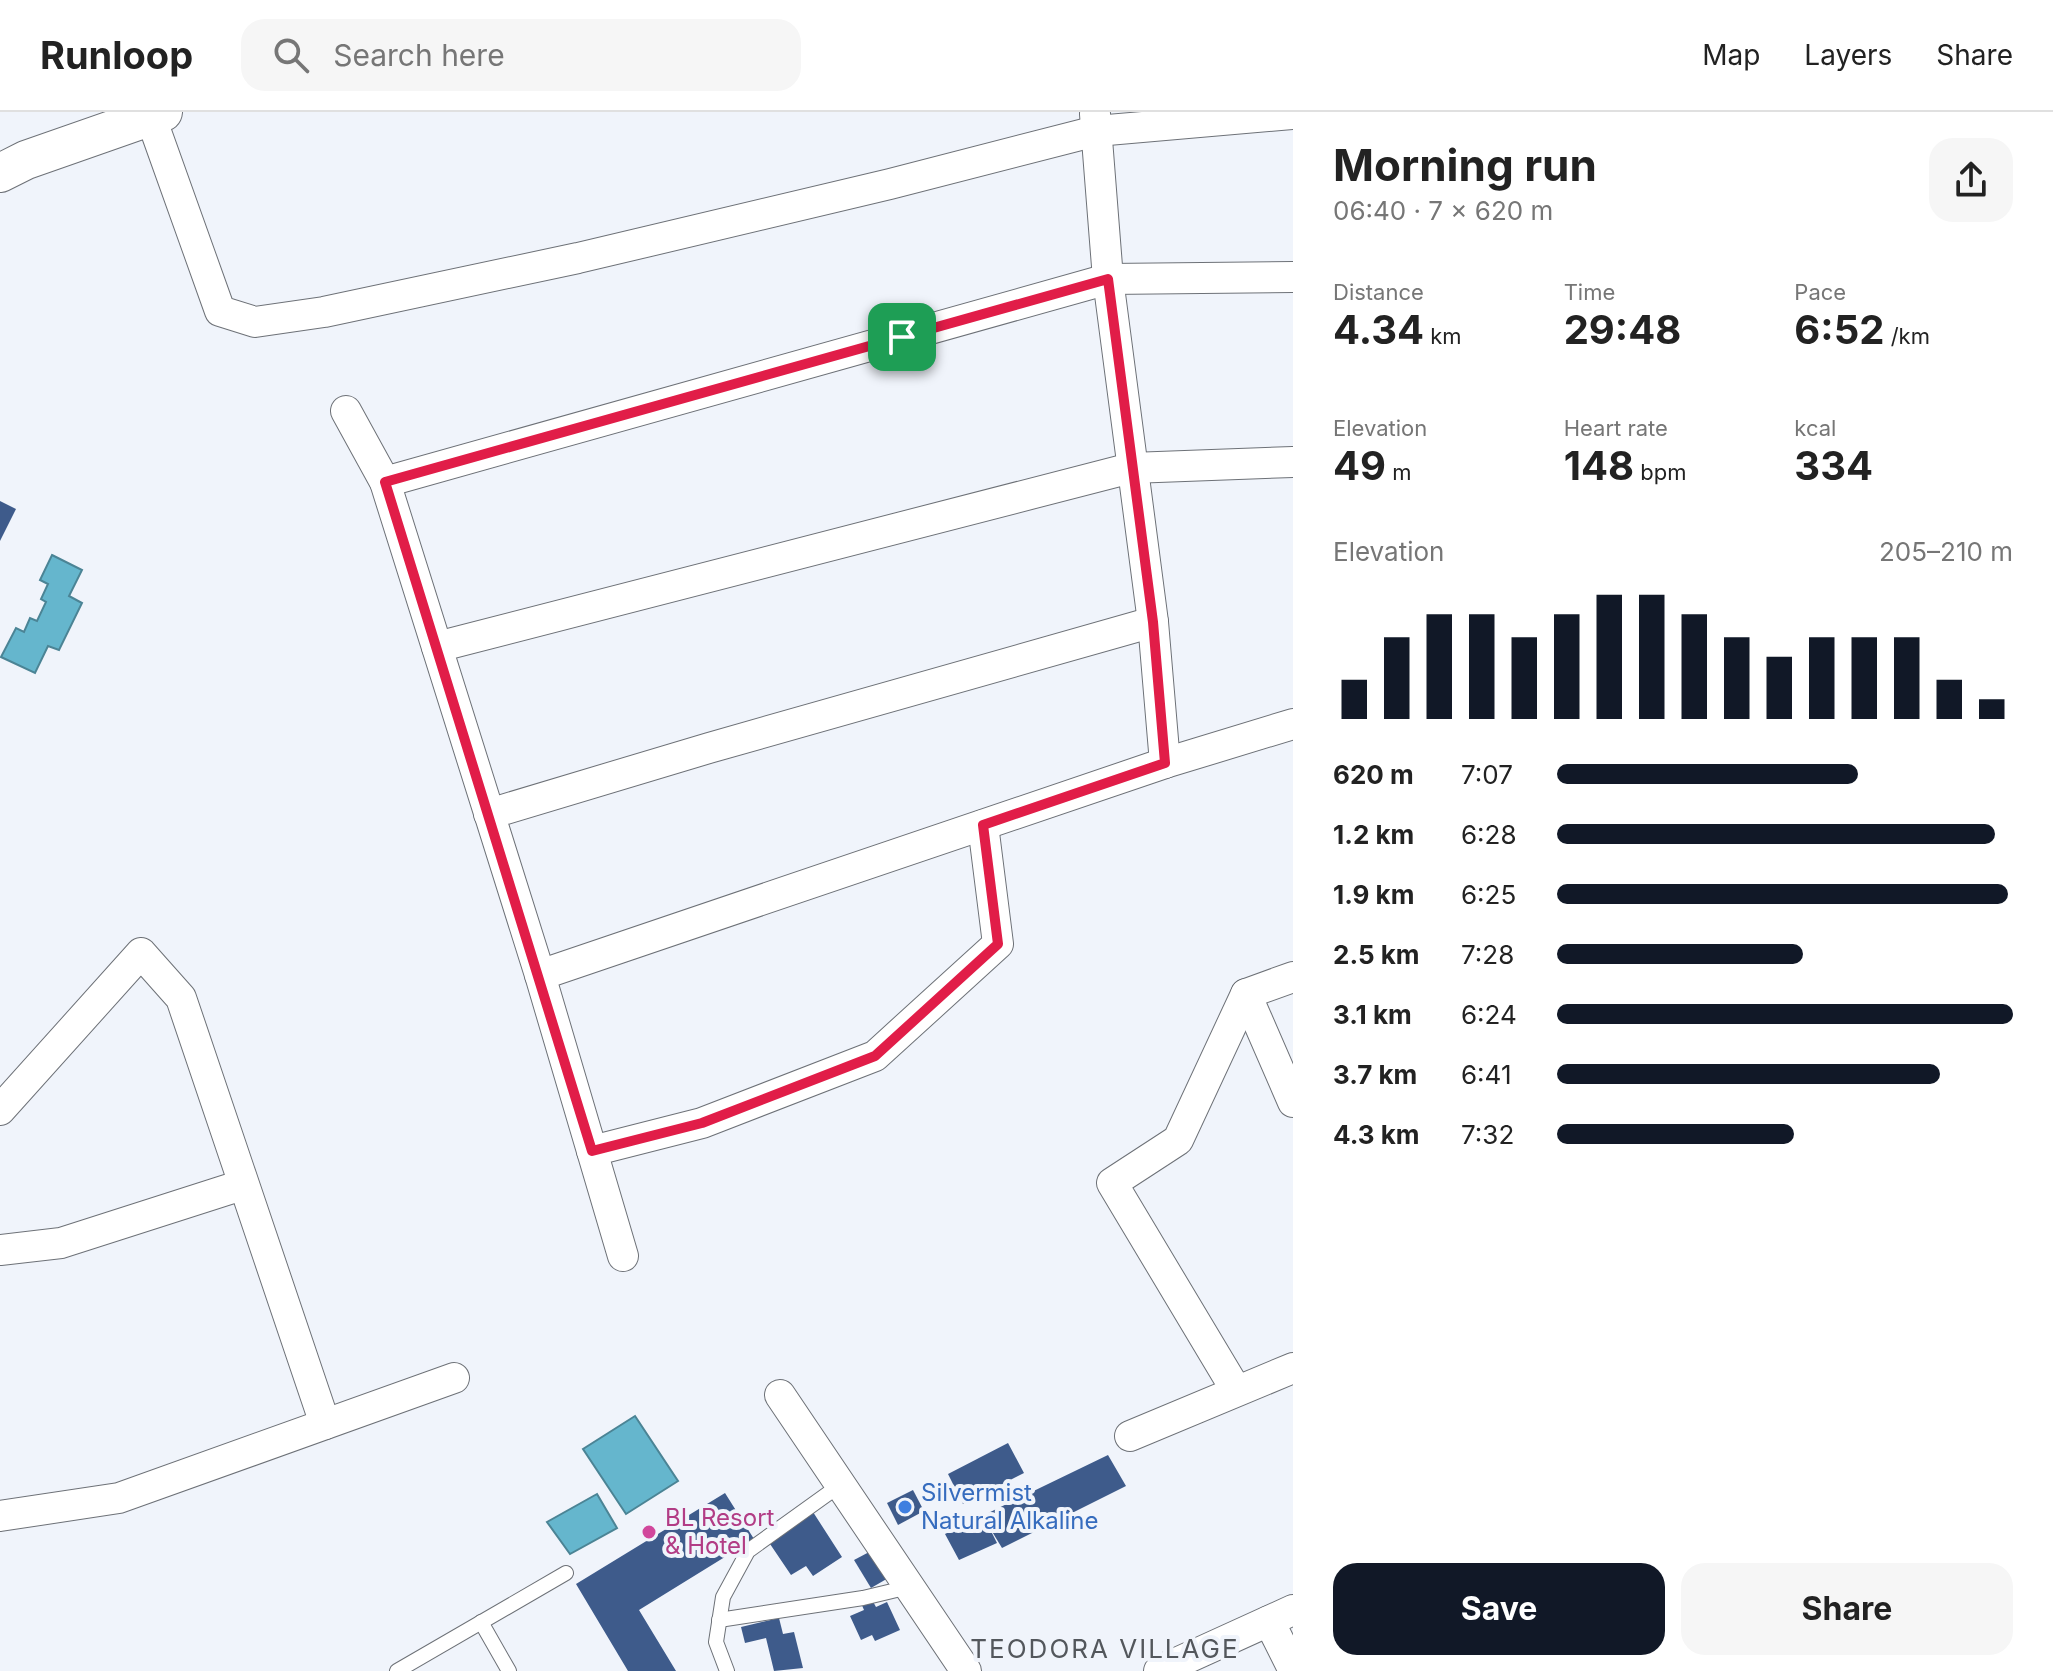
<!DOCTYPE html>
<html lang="en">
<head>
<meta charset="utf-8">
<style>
  :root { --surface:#fff; --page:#f6f6f6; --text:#222; --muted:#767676; --line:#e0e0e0; --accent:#111827 }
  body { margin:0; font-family:Inter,sans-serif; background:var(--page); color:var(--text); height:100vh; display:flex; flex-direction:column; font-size:30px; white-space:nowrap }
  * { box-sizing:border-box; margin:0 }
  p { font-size:26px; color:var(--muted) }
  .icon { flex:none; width:44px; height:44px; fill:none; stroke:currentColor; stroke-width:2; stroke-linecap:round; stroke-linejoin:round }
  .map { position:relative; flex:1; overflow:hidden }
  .panel { display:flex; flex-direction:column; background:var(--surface); width:760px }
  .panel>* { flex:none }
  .pin { position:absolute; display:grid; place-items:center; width:68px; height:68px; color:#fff; margin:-34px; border-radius:16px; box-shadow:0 4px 12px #0006 }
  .round { display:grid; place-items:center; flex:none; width:84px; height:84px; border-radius:24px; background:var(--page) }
  .headline { display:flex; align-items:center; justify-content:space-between; height:136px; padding:0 40px }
  h1 { font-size:44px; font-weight:700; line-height:60px }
  .stats { display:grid; grid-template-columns:repeat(3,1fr); gap:12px; height:136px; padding:8px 40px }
  .stats div { display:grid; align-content:center }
  .stats b { font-size:40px; font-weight:700 }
  .stats small { font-size:22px; font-weight:400 }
  .stats p { font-size:22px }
  .chart { height:224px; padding:16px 40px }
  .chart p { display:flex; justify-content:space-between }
  .chart svg { width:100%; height:144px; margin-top:8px; stroke:var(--accent); stroke-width:6 }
  .button { display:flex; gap:16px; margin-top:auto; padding:16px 40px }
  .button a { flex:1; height:92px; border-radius:24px; background:var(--accent); color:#fff; font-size:32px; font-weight:700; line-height:92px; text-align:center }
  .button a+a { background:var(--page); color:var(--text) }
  ul { padding:0 40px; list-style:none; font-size:26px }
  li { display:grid; grid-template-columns:128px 96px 1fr; align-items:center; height:60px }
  li i { height:20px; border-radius:10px; background:var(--accent) }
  header { display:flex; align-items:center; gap:48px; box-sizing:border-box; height:112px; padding:0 40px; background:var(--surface); border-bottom:2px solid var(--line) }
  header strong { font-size:38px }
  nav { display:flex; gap:44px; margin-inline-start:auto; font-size:28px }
  .search { width:560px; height:72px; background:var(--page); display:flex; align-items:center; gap:20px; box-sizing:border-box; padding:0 28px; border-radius:24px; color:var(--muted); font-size:30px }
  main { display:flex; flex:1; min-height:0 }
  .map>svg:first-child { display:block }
</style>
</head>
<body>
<header>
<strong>Runloop</strong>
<div class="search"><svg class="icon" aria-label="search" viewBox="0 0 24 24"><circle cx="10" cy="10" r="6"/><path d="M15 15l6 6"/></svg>Search here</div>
<nav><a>Map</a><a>Layers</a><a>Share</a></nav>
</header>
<main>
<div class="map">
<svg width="1293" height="1559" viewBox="0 0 1293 1559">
  <rect width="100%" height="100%" fill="#f0f4fb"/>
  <g fill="#65b6cd" stroke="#4b8495" stroke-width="2">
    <polygon points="52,443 82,458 69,484 82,491 59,538 48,534 35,561 1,545 16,516 24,520 30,506 37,509 46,490 41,487 48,472 40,468"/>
    <polygon points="635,1304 678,1369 626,1402 583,1337"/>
    <polygon points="597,1382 617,1416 570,1442 547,1410"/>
  </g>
  <g fill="#3e5b8b">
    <polygon points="0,389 16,397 0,429"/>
    <polygon points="1008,1331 1024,1361 963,1392 948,1362"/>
    <polygon points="1108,1343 1126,1374 1002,1436 988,1413 997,1431 959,1448 945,1422"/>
    <polygon points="913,1378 924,1399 898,1413 887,1391"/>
    <polygon points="725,1381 754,1427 639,1498 676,1559 628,1559 576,1472"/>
    <polygon points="813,1400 842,1445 813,1464 806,1454 791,1463 768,1429"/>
    <polygon points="873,1438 890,1465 871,1476 854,1448"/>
    <polygon points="871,1486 876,1495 887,1490 900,1518 875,1529 872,1523 861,1528 850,1504 864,1498 861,1491"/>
    <polygon points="779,1506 783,1522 794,1520 803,1556 774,1559 766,1526 745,1531 741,1515"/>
  </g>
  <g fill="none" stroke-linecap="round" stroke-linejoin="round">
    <g stroke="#6d7177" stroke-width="16">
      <g id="service">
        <polyline points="719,1508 863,1486 909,1475"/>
        <polyline points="481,1510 509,1559"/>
        <polyline points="397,1559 566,1461"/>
        <polyline points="727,1559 716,1530 723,1485 748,1439 840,1373"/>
      </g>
    </g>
    <g stroke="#6d7177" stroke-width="32">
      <g id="minor">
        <polyline points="1095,2 1108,167 1153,510 1165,651"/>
        <polyline points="150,3 220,199 255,210 324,200 578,146 890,72 1096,19 1293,2"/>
        <polyline points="346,299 385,370 540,863 623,1144"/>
        <polyline points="385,370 1108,167 1293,165"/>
        <polyline points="437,535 1131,356 1293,350"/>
        <polyline points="489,702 709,636 1153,510"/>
        <polyline points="540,863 1165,651 1293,612"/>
        <polyline points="1246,882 1293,990"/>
        <polyline points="0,998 141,841 181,886 325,1312"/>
        <polyline points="592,1039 702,1011 875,944 998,832 983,713"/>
        <polyline points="0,1138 61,1131 242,1073"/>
        <polyline points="1236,1278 1112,1071 1178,1028 1246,882 1293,865"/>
        <polyline points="780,1283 966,1559"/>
        <polyline points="1130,1324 1293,1256"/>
        <polyline points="0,1404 119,1386 454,1266"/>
        <polyline points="1269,1509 1293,1557"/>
        <polyline points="1159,1559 1293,1498"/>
      </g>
    </g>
    <g stroke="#6d7177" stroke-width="40">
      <polyline id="tertiary" points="0,61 26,48 163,0"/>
    </g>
    <use href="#service" stroke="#fff" stroke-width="14"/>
    <use href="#minor" stroke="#fff" stroke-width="30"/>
    <use href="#tertiary" stroke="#fff" stroke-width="38"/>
  </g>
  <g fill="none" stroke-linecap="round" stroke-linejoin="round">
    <g stroke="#fff" stroke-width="16">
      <polygon id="route" points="1108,167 1153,510 1165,651 983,713 998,832 875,944 702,1011 592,1039 385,370"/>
    </g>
    <use href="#route" stroke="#e11d48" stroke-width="10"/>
  </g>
  <circle fill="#3f7fe0" stroke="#f0f4fb" stroke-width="3" cx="905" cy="1395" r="8"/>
  <circle fill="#d1479c" stroke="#f0f4fb" stroke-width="3" cx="649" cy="1420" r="8"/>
  <g text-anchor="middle" stroke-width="8" stroke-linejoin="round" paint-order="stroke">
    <g font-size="24" fill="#366cbe" stroke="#f0f4fb" text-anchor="start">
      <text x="921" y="1389">Silvermist<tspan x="921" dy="28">Natural Alkaline</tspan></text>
    </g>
    <g font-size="24" fill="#b23c85" stroke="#f0f4fb" text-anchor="start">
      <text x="665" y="1414">BL Resort<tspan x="665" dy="28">&amp; Hotel</tspan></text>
    </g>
    <g font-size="26" letter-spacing="2" fill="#53575c" stroke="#f0f4fb">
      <text x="1105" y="1546">TEODORA VILLAGE</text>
    </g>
  </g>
</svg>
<div class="pin" style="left:902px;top:225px;background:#1e9e55"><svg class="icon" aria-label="arrive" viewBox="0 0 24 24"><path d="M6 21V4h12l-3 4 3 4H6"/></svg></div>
</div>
<section class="panel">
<div class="headline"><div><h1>Morning run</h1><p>06:40 · 7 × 620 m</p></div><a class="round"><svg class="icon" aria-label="share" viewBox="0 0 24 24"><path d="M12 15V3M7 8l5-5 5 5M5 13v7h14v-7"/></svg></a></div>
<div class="stats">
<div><p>Distance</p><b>4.34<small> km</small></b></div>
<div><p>Time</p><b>29:48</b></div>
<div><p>Pace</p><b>6:52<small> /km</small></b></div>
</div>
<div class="stats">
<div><p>Elevation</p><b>49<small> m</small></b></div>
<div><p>Heart rate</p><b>148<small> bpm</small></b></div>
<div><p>kcal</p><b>334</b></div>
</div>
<div class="chart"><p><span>Elevation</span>205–210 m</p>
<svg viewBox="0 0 160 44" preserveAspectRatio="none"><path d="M5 44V32M15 44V19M25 44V12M35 44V12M45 44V19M55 44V12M65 44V6M75 44V6M85 44V12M95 44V19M105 44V25M115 44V19M125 44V19M135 44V19M145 44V32M155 44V38"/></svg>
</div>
<ul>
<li><b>620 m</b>7:07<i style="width:66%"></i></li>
<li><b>1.2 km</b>6:28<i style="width:96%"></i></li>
<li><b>1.9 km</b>6:25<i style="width:99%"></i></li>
<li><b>2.5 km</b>7:28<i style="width:54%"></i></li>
<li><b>3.1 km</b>6:24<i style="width:100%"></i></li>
<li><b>3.7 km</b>6:41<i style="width:84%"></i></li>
<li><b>4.3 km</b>7:32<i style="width:52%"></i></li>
</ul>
<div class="button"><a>Save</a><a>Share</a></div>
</section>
</main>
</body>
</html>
